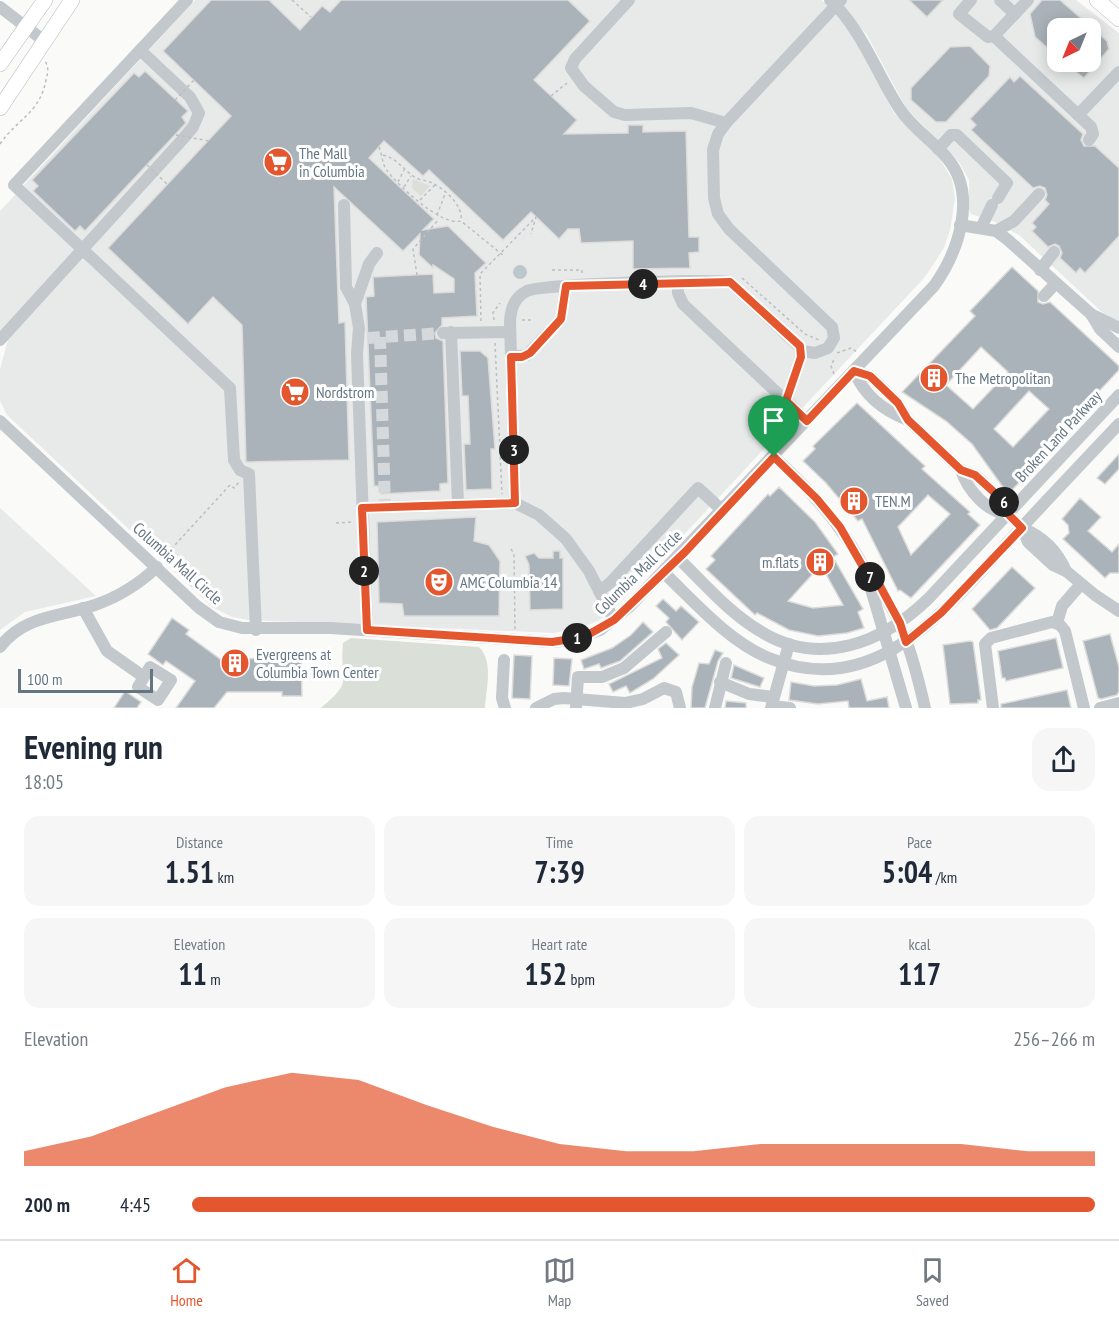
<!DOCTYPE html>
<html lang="en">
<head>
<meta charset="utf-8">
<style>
  :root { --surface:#fff; --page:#f6f6f7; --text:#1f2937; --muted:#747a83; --line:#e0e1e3; --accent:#e4572e }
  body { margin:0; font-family:"PT Sans Narrow",sans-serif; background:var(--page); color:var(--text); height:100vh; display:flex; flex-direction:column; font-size:22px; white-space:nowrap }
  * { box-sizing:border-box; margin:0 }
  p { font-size:20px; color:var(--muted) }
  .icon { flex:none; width:33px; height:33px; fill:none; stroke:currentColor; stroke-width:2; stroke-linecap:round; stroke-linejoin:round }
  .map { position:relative; height:708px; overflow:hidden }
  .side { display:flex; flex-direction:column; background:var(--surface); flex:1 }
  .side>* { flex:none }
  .needle { width:39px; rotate:223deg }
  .tools { position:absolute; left:1047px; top:18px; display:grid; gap:12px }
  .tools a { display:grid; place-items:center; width:54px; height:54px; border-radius:12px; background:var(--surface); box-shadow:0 3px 15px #0003; font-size:30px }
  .scale { position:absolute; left:18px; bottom:15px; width:135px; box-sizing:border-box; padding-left:6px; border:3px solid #657683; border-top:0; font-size:16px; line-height:21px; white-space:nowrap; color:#657683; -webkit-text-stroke:4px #fff; paint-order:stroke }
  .pin { position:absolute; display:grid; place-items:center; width:51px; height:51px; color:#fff; margin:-62px -26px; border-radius:50% 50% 50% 0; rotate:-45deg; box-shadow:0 0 6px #0007 }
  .pin .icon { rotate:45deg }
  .km { position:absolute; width:30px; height:30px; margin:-15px; border-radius:50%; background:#222; color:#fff; font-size:16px; line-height:30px; text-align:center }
  .round { display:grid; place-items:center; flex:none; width:63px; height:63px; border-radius:18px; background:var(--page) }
  .summary { display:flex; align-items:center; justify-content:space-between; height:102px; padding:0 24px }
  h1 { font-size:33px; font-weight:700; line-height:45px }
  .figures { display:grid; grid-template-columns:repeat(3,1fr); gap:9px; height:102px; padding:6px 24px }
  .figures div { display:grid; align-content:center; border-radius:15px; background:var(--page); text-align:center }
  .figures b { font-size:30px; font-weight:700 }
  .figures small { font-size:16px; font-weight:400 }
  .figures p { font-size:16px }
  .chart { height:168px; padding:12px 24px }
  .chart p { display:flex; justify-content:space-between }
  .chart svg { width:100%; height:108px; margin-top:6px; fill:var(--accent); opacity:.7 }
  ul { padding:0 24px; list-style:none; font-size:20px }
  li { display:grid; grid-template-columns:96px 72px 1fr; align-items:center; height:45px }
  li i { height:15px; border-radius:8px; background:var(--accent) }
  .tab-bar { display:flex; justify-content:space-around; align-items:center; height:84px; border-top:2px solid var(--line); background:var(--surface); font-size:16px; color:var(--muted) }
  .tab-bar a { display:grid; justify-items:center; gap:3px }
  .tab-bar .active { color:var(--accent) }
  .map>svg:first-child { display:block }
</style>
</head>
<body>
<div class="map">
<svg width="1119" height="708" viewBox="0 0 1119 708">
  <rect width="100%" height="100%" fill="#fafaf8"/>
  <g fill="#e8e9e9" fill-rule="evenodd">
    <polygon points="195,0 822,0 849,30 894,113 939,158 952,179 955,199 950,230 944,248 925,277 621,602 601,619 586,626 554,633 248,620 232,617 212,607 7,415 0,401 0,369 8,340 0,331 0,211"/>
    <path d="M838 0H1076L1119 33V324L1103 313 1019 235 995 222 971 214 969 210V180L959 162 906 108 867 35ZM1058 28H1090V62H1058Z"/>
    <polygon points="0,508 96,596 25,612 0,630"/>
  </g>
  <g fill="#dadfd7">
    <polygon points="413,179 430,186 421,196 412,188"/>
    <path d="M351 638 479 647C494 661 486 690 485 708H321C356 679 339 681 343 643Z"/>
  </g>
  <circle fill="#bbc7cb" cx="520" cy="272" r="7"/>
  <g fill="#aab3b9" stroke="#dcdcda" stroke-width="1.5" fill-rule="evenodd">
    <polygon points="211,0 269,0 300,30 322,6 330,12 341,0 568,0 590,21 534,80 577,120 564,134 628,133 628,125 643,125 643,132 686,131 689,237 699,237 699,252 689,253 690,268 633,269 633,241 581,243 579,229 568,229 559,239 531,212 503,240 429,170 423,176 384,141 369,158 434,219 423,230 448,226 486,263 475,273 477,316 442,318 442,325 435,333 436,338 443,341 448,483 440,484 440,491 381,494 381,486 374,486 366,297 374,296 373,277 433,274 434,293 454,292 454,279 433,265 433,268 419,255 420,234 403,251 334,187 339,323 345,322 349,460 246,462 242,325 213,297 188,324 108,248 231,116 163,51"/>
    <polygon points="909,0 943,0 927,17"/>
    <polygon points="1042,0 1060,0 1107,41 1109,49 1084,78 1063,62 1090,62 1090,28 1058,28 1058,57 1035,37 1030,14"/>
    <polygon points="970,46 990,66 989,76 946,122 936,122 911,100 911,88 950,47"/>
    <polygon points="145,71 188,111 182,117 186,123 85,231 80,226 75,231 33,191 38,186 32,180 134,73 139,77"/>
    <polygon points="1020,76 1083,134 1081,140 1084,146 1095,146 1119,168 1119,236 1085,273 1080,268 1076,273 1060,258 1062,253 1059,246 1055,244 1048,247 1032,231 1036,227 1032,223 1049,204 1045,200 1047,195 1045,188 1040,186 1033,188 971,130 976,125 970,119 1010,77 1014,82"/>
    <path d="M1012 267 1038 291V302L1043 304 1050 302 1119 366V370L1074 418 1078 421 1013 489 1005 490 972 444 946 421 902 392 975 316 970 311ZM981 347 1008 372 973 409 946 385ZM1029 391 1049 409 1013 447 994 429Z"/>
    <polygon points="460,351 480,351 488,358 495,449 491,449 492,489 466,490 464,444 470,444 468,396 462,396"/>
    <path d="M857 403 925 466 922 469 970 512 968 514 980 525 911 598 900 590 898 591 862 519 858 521 826 483 803 461 815 449 813 446ZM928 495 950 514 911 555 898 527Z"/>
    <polygon points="1119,454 1119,469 1105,484 1097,478"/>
    <path d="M779 487 815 522 838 554 833 557 863 609 858 612 864 628 847 633 818 636 789 630 757 613 755 615 706 569 715 560 711 556 768 494 770 496ZM821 565 843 605 813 608 788 601Z"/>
    <polygon points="1080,498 1101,517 1088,531 1112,552 1119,544 1119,573 1110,573 1105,578 1063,539 1069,533 1068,525 1062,519"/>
    <polygon points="476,517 474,541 489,545 500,561 499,616 404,616 402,604 379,603 377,522"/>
    <polygon points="553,551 560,551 560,558 563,558 563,609 530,610 529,565 525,556 534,553 539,558 553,558"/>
    <polygon points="1012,567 1035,588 997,628 990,630 972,609"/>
    <polygon points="663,599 676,611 681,606 699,622 682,640 666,622 669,618 656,606"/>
    <polygon points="172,618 189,630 186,634 223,661 259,658 259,660 275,660 275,657 282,657 282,654 301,654 302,696 282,696 282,692 227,692 214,708 176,708 195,681 166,661 163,665 148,654"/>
    <polygon points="643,622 653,632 620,661 601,668 599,664 584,669 581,660 612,648 631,635"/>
    <polygon points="1110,634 1119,667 1119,691 1117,695 1101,699 1098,698 1083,641"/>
    <polygon points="1056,638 1063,668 1006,681 1005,678 1002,678 998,651"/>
    <polygon points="970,641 973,642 981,700 978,700 978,703 950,704 943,645"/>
    <polygon points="666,643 679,655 653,679 630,693 626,686 613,692 609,684 662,658 658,649"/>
    <polygon points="715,650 723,653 718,661 705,708 691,708 692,687 699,663 709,664"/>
    <polygon points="514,655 532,656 530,699 512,698"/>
    <polygon points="554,658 572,659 569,686 553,685"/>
    <polygon points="734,665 764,678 760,687 731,678"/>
    <polygon points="861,679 867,701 887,697 889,708 849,708 848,701 818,704 789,700 791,682 814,686 837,685"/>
    <polygon points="1067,690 1071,708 1001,708 1001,704"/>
    <polygon points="125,691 141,702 137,708 114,708"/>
    <polygon points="726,701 746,703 746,708 725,708"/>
  </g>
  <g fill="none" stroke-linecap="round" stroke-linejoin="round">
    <g stroke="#d5d9db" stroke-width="12" stroke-dasharray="12 6" stroke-linecap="butt">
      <polyline points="380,337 385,507"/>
      <polyline points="368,338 443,333"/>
    </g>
    <g stroke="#b5babe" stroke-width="16">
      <g id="major">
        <polyline points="1097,0 1119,19"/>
        <polyline points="0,64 45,0"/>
        <polyline points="0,108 72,0"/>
      </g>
    </g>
    <g stroke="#bbbfc2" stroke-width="1.5" stroke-dasharray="3 3" stroke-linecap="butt">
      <polyline points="292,0 311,17"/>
      <polyline points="551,96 567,83"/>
      <path d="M0 144C17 119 40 113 46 80 48 72 49 68 45 61"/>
      <path d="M379 147C382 154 382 163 386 169 397 185 442 227 461 221L504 256"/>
      <path d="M383 155C396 158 402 168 413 176 418 180 425 180 430 182 444 188 463 205 461 220"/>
      <polyline points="398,182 404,170"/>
      <polyline points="404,187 411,176"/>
      <polyline points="420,200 435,185"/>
      <polyline points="437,215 445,194"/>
      <polyline points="552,270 582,270 582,273"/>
      <polyline points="417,275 413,249 439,219"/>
      <polyline points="742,278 805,334 819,340"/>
      <polyline points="494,320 493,313 500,303"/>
      <polyline points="522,320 533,320"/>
      <polyline points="481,321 480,274 536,217 531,234"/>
      <polyline points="495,343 502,494"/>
      <polyline points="837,353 851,348 857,352"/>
      <polyline points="834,374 831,366 835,357"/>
      <polyline points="336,523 352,522"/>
      <polyline points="669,536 676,543"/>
      <polyline points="511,549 514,554 515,630"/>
      <polyline points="163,558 230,485 234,488 239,482"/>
      <polyline points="641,564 648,571"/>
    </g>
    <g stroke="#c3c8cc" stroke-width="12">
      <polyline points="187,0 14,185 230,388 234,460 240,470 249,474 256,630"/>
      <polyline points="629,0 575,59 571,68 584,86 614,112 625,115 691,113 726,123"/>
      <polyline points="971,0 959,14 988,37 994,36 1028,0"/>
      <polyline points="1000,0 1015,14"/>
      <polyline points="0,7 43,40"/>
      <polyline points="994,36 1091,127 1093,134 1089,140"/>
      <polyline points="1078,115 1119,72"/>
      <polyline points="938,149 951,135 957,135 1007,183 998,198"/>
      <polyline points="344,205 346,287 355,304"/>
      <polyline points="960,225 996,231 1008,240 1091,314 1100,329 1119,347"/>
      <polyline points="981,228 992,205"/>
      <polyline points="996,231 1014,221 1039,194"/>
      <polyline points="1040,270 1054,252"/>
      <polyline points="678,283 678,293 683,304 807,421"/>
      <polyline points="1044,296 1056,283"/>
      <polyline points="1091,314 1119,328"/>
      <polyline points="451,332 458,504"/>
      <polyline points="443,333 510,332"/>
      <polyline points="0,340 182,140 193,127 199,113 190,97 140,50"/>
      <polyline points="802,351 815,353 828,348 834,338 832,327 729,229 718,214 714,198 713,150 718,134 726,123 841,0"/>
      <polyline points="511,357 527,355 561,319 566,286"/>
      <polyline points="854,371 870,376 898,403 908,420 961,470 975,475 1006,503 1008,514 1022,528 1028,542 1053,565 1066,571 1095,595 1119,611"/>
      <path d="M854 371C864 395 884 411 908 420"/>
      <path d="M0 421 198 607 219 622 242 628H330L552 642 570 640 600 630 629 607 934 286C959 251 978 194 947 158 932 140 912 128 899 108 875 71 863 31 830 0"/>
      <path d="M774 457C811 490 844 527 866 572L906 708"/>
      <path d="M961 470C967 489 987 513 1008 514"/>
      <path d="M515 503 510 321C511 307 515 297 527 291 539 284 711 279 730 282L800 347 801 357 786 401"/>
      <polyline points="362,508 515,503 539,515 566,539 589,571 614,620"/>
      <path d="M1022 528C1042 536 1057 550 1066 571"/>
      <path d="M678 558C704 583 729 613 760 631 820 668 883 643 929 598L1119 395"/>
      <path d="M663 572C695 602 728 641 769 658 875 702 946 609 1010 540 1046 501 1083 462 1119 424"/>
      <path d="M867 573C901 610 914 660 925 708"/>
      <polyline points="599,591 610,583 698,488 723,511"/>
      <polyline points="83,608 107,651 144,677 138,687 158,700 171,680 150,667 144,677"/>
      <polyline points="1057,623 1062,606 1081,584"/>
      <polyline points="367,630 357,354 359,328 355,304 369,264 377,253"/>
      <path d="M0 647C24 615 60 617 95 605 118 597 139 584 157 567"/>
      <polyline points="504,660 502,698 505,708"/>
      <polyline points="720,682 749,694 773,697"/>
      <polyline points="772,706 790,708"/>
      <polyline points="536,708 554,699 564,698 625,703 643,699 664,688 676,692 680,708"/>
      <polyline points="576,708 578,677 602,677 624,668 666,632"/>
      <polyline points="715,708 726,663"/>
      <polyline points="771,708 789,644"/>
      <polyline points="993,708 985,644 991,638 1052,622 1060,625 1065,631 1084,708"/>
      <polyline points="1100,708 1119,703"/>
    </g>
    <use href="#major" stroke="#fff" stroke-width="15"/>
    <g stroke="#bbbfc2" stroke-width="1.5" stroke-dasharray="3 3" stroke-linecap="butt">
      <polyline points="175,100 194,80"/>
      <polyline points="176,135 209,141"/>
      <polyline points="147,165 168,185"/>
    </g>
  </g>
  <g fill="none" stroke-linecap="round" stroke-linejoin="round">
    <g stroke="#fff" stroke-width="12">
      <polygon id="route" points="730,282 800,346 801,357 786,401 807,421 854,371 870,376 898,403 908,420 961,470 975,475 1006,503 1008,514 1022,528 941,613 906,642 900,623 880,586 866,572 840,527 817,499 774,457 685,552 614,620 584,637 552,642 367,630 362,508 515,503 511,357 522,357 530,353 561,319 566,286"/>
    </g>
    <use href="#route" stroke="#e4572e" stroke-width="8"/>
  </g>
  <defs>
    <g id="supermarket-disc" transform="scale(1.5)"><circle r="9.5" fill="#e4572e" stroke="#fff"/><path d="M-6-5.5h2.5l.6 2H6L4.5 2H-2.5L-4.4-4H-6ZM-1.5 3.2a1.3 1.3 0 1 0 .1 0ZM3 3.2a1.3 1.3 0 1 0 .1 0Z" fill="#fff"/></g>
    <g id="building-disc" transform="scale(1.5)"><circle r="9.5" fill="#e4572e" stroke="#fff"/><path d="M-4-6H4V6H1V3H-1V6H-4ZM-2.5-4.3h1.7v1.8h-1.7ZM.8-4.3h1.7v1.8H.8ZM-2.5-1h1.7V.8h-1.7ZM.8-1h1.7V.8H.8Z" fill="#fff"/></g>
    <g id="theatre-disc" transform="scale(1.5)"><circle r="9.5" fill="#e4572e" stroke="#fff"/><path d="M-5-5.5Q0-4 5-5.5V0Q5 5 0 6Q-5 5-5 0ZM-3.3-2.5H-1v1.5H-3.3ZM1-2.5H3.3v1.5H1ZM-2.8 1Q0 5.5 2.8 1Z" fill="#fff"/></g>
  </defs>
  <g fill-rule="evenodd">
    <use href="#supermarket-disc" x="278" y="162"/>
    <use href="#building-disc" x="934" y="378"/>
    <use href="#supermarket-disc" x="295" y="392"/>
    <use href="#building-disc" x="854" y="501"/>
    <use href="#building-disc" x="820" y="562"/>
    <use href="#theatre-disc" x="439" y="582"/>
    <use href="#building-disc" x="235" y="663"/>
  </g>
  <g text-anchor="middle" stroke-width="6" stroke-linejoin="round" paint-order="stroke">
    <g font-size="16" fill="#657683" stroke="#fff" text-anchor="start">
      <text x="299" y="159">The Mall<tspan x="299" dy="18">in Columbia</tspan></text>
      <text x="955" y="384">The Metropolitan</text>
      <text x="316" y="398">Nordstrom</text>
      <text x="875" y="507">TEN.M</text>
      <text x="799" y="568" text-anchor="end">m.flats</text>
      <text x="460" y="588">AMC Columbia 14</text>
      <text x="256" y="660">Evergreens at<tspan x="256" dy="18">Columbia Town Center</tspan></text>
    </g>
    <g font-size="16" fill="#657683" stroke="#fff">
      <text transform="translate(1058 436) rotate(-47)" y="6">Broken Land Parkway</text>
      <text transform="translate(178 563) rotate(42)" y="6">Columbia Mall Circle</text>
      <text transform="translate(638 572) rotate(-44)" y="6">Columbia Mall Circle</text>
    </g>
  </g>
</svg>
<div class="tools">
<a><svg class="needle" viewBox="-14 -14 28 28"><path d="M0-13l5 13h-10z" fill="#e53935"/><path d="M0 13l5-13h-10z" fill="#747a83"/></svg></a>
</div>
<div class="scale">100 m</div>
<div class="pin" style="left:774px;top:457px;background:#1e9e55"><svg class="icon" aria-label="arrive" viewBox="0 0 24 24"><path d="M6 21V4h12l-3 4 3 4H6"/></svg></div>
<b class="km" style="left:577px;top:638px">1</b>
<b class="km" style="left:364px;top:571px">2</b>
<b class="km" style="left:514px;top:450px">3</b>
<b class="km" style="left:643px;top:284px">4</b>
<b class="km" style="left:1004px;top:502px">6</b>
<b class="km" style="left:870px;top:577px">7</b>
</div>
<section class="side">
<div class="summary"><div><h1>Evening run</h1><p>18:05</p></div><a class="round"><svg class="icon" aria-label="share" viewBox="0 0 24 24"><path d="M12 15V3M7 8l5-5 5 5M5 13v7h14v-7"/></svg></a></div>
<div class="figures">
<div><p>Distance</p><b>1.51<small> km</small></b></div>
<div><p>Time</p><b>7:39</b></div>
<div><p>Pace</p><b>5:04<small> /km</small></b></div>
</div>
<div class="figures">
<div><p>Elevation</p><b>11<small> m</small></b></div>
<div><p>Heart rate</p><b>152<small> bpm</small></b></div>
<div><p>kcal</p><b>117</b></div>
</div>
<div class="chart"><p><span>Elevation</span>256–266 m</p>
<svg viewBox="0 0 160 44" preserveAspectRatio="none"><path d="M0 44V38L10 32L20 22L30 12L40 6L50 9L60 19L70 28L80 35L90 38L100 38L110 35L120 35L130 35L140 35L150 38L160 38V44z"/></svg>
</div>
<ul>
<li><b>200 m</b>4:45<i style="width:100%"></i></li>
</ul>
</section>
<nav class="tab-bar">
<a class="active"><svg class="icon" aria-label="home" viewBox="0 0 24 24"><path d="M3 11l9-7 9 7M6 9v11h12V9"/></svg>Home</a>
<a><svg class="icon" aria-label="map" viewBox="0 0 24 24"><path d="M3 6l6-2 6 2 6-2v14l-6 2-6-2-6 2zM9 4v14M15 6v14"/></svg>Map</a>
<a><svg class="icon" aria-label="saved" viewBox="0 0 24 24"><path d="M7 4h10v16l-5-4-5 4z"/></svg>Saved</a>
</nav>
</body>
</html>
